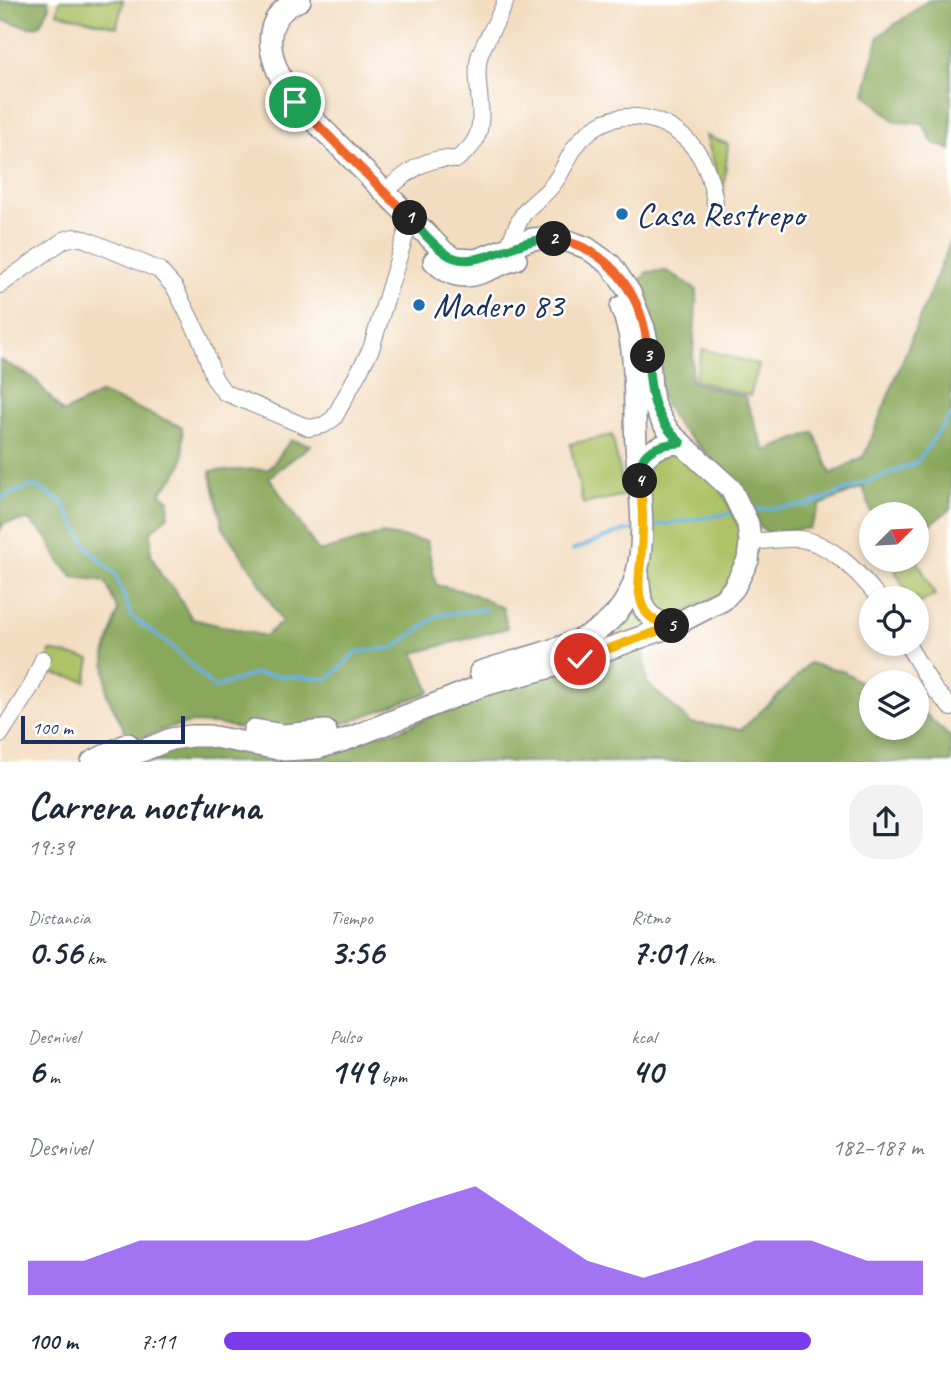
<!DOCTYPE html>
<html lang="es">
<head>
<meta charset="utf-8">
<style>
  :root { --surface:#fff; --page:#f2f2f3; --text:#1f2937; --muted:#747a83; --accent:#7c3aed }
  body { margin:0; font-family:Caveat,sans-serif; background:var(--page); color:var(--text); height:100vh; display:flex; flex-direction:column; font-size:26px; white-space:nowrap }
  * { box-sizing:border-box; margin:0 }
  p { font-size:23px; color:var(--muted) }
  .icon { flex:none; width:38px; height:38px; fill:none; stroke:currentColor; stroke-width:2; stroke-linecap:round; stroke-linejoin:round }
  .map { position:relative; height:762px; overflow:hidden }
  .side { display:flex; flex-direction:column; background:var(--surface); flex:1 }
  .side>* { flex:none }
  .needle { width:46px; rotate:66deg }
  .controls { position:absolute; left:859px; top:502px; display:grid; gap:14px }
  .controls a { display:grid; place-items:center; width:70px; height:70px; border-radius:50%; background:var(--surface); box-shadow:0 4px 10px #0003; font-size:35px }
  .scale { position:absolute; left:21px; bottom:18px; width:164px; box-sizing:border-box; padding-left:7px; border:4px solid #1b2f5e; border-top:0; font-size:19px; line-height:24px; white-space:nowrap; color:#1b2f5e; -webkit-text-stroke:5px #fff; paint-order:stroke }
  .pin { position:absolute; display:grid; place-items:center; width:60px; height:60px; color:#fff; margin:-30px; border:4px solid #fff; border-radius:50%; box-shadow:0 2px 7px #0007 }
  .km { position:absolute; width:35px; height:35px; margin:-18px; border-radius:50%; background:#222; color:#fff; font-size:19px; line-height:35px; text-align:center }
  .round { display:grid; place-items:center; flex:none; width:74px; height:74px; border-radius:28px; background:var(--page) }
  .headline { display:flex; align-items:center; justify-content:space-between; height:119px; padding:0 28px }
  h1 { font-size:38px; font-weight:800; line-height:52px }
  .metrics { display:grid; grid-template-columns:repeat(3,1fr); gap:10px; height:119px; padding:7px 28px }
  .metrics div { display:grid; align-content:center }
  .metrics b { font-size:35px; font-weight:800 }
  .metrics small { font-size:19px; font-weight:400 }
  .metrics p { font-size:19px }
  .chart { height:196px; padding:14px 28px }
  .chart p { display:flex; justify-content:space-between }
  .chart svg { width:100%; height:126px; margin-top:7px; fill:var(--accent); opacity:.7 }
  ul { padding:0 28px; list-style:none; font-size:23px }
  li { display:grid; grid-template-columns:112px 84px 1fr; align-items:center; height:52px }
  li i { height:18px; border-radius:9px; background:var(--accent) }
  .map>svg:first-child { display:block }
</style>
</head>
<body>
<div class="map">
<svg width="951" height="762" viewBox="0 0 951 762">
  <rect width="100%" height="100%" fill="#fff"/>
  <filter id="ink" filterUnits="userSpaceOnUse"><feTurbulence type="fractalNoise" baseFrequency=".0143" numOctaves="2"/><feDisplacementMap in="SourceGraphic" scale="14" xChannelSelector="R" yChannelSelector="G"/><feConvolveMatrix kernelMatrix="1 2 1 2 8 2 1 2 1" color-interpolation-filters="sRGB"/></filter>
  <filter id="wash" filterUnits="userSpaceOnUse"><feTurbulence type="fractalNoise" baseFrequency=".00686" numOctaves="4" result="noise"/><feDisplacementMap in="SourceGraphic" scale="28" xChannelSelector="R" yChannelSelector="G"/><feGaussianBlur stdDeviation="1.57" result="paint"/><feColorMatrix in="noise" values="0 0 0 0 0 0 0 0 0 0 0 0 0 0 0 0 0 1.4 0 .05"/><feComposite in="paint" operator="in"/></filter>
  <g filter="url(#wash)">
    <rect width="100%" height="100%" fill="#f3ddc0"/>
    <g fill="#aec266" stroke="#647862" stroke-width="2">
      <polygon points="60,0 123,0 117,27 57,13"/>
      <polygon points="706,136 728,144 723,195"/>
      <polygon points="703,349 759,365 750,396 694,380"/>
      <polygon points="612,435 625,495 583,504 570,444"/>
      <polygon points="678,449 718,483 742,533 742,554 722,594 667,621 646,595 647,463"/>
      <polygon points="917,560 935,595 917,605 917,598 910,598 895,571"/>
      <polygon points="635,593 654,627 552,656"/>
      <polygon points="50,651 90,659 86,681 46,672"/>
    </g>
    <g fill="#8aa85b" stroke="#526c5c" stroke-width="2">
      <polygon points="0,0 48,0 49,8 39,26 29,27 0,20"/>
      <polygon points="929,0 951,0 951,150 932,142 923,123 896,122 864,93 879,36"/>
      <polygon points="951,240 951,508 919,534 917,533 917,514 877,514 871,512 863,487 820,505 810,528 769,533 759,526 748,495 678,426 662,399 636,286 647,272 667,271 697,290 691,382 745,397 765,451 814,432 831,474 864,456"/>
      <path d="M0 360 34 378 63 413 101 393 182 427C185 467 186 463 160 493L169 500 168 516 151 531V555L162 577 174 589 192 619 265 636 282 622 256 576 223 528 210 471 269 469 291 440 311 445 269 477 319 552 381 534 427 541 436 585 468 592 503 608 507 628 414 653 430 692 315 734 284 735 215 724 192 723 170 727 131 743 107 695 105 655 118 610 105 581 73 577 59 561 46 536 28 520 4 523 0 530Z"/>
      <polygon points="643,641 647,683 691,723 742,729 789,685 809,663 843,671 871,689 872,728 917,728 917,712 924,713 951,738 951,762 115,762 171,739 345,740 400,730 438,713 481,686"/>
    </g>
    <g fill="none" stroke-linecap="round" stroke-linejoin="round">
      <g stroke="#68b2e0" stroke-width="3.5">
        <polyline points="0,498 34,485 62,502 89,549 115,574 132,617 173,647 214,688 254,674 329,679 356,652 394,648 438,615 486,609"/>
        <polyline points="751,510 808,505 916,463 951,415"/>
        <polyline points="648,527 733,513"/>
        <polyline points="573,550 620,532 633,530"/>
      </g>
    </g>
  </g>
  <g filter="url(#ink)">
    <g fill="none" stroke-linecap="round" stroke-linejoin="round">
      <g stroke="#87868f" stroke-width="18">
        <g id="minor">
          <path d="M384 192C405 175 428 153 456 160 461 155 468 151 472 145 491 120 471 83 480 54 487 37 499 19 506 0"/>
          <path d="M508 247C513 236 517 223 524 213 532 202 546 195 554 183 568 164 570 147 590 131 628 100 687 123 705 166 710 177 713 190 715 202"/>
          <polyline points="0,285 64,240 74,237 85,239 159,270 175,288 202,342 214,378 224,392 309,428 324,425 334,418 371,349 406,233"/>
          <path d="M750 542C766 541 784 538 800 539 832 543 860 574 879 598"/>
          <polyline points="907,644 934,689 951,708"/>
          <polyline points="0,735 32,685 43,659"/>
        </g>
      </g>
      <g stroke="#87868f" stroke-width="24">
        <g id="major">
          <path d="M434 261C463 291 486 268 516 259"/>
          <path d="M638 468C648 450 660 444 681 443"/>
          <path d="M638 573C641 604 639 617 672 626"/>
          <path d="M480 672C513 661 562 650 591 634 660 595 640 508 636 444 633 398 639 350 621 307"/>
          <polyline points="254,730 284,735 326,731"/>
          <polyline points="92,762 128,744"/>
          <path d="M115 762 171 739 191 736H209L284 750 318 748 345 740 481 686 580 659 672 626 723 600 734 588 748 560 750 542 748 524 731 489 670 433 662 421 654 406 651 388 648 346 644 328 630 293 611 265 587 248 568 241 550 238 532 239 476 260 455 259 445 253 295 101C273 70 251 20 300 0"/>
        </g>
      </g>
      <use href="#minor" stroke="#fff" stroke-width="16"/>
      <use href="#major" stroke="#fff" stroke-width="21"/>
    </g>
  </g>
  <g fill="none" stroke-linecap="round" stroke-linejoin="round" filter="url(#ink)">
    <g stroke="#fff" stroke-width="14">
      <polyline id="split-1" points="295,102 410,218"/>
    </g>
    <g stroke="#fff" stroke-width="14">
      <path id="split-2" d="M410 218C421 230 432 244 445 253 473 275 517 236 554 239"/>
    </g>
    <g stroke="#fff" stroke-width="14">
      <path id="split-3" d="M554 239C611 247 646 299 648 356"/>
    </g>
    <g stroke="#fff" stroke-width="14">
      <path id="split-4" d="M640 481C636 453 655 444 681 443 653 417 650 393 648 356"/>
    </g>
    <g stroke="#fff" stroke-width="14">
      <path id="split-5" d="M640 481C643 505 643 533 641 558 639 574 636 596 645 611 651 621 663 623 672 626"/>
    </g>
    <g stroke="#fff" stroke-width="14">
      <polyline id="split-6" points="580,659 672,626"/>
    </g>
    <use href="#split-1" stroke="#f0652b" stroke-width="9"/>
    <use href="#split-2" stroke="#22a559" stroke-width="9"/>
    <use href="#split-3" stroke="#f0652b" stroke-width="9"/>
    <use href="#split-4" stroke="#22a559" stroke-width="9"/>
    <use href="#split-5" stroke="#f5b400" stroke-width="9"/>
    <use href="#split-6" stroke="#f5b400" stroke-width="9"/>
  </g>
  <g fill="#1f6fb2" stroke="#fff" stroke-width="2.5">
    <circle cx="622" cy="214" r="7"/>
    <circle cx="419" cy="305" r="7"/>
  </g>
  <g text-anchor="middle" stroke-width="5" stroke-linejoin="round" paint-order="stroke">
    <g font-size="35" fill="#1b2f5e" stroke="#fff" text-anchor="start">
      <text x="636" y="226">Casa Restrepo</text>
      <text x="433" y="317">Madero 83</text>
    </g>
  </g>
</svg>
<div class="controls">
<a><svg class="needle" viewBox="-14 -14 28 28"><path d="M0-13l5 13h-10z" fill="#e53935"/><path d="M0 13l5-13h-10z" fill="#747a83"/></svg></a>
<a><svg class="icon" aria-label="locate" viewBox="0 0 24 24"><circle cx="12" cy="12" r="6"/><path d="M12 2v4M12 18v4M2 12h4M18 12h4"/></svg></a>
<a><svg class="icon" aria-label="layers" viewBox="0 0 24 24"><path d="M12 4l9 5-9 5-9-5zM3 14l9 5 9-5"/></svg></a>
</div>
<div class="scale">100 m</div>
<div class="pin" style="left:295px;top:102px;background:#1e9e55"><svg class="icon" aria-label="arrive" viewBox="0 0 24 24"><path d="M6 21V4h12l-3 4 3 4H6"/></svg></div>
<div class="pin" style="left:580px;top:659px;background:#d93025"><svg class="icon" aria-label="check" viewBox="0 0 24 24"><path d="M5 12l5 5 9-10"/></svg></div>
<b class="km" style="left:410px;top:218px">1</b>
<b class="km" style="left:554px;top:239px">2</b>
<b class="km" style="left:648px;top:356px">3</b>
<b class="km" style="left:640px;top:481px">4</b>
<b class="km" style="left:672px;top:626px">5</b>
</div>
<section class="side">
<div class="headline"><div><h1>Carrera nocturna</h1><p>19:39</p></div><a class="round"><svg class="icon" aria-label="share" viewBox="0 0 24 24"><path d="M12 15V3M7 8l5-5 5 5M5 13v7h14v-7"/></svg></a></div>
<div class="metrics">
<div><p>Distancia</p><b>0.56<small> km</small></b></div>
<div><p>Tiempo</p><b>3:56</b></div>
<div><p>Ritmo</p><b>7:01<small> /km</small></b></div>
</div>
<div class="metrics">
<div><p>Desnivel</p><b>6<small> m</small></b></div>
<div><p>Pulso</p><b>149<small> bpm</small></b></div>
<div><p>kcal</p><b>40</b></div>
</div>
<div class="chart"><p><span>Desnivel</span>182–187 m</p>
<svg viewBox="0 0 160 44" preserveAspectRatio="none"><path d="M0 44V32L10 32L20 25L30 25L40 25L50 25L60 19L70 12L80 6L90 19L100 32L110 38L120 32L130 25L140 25L150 32L160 32V44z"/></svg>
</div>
<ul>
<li><b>100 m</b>7:11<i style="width:84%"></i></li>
</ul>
</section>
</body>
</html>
